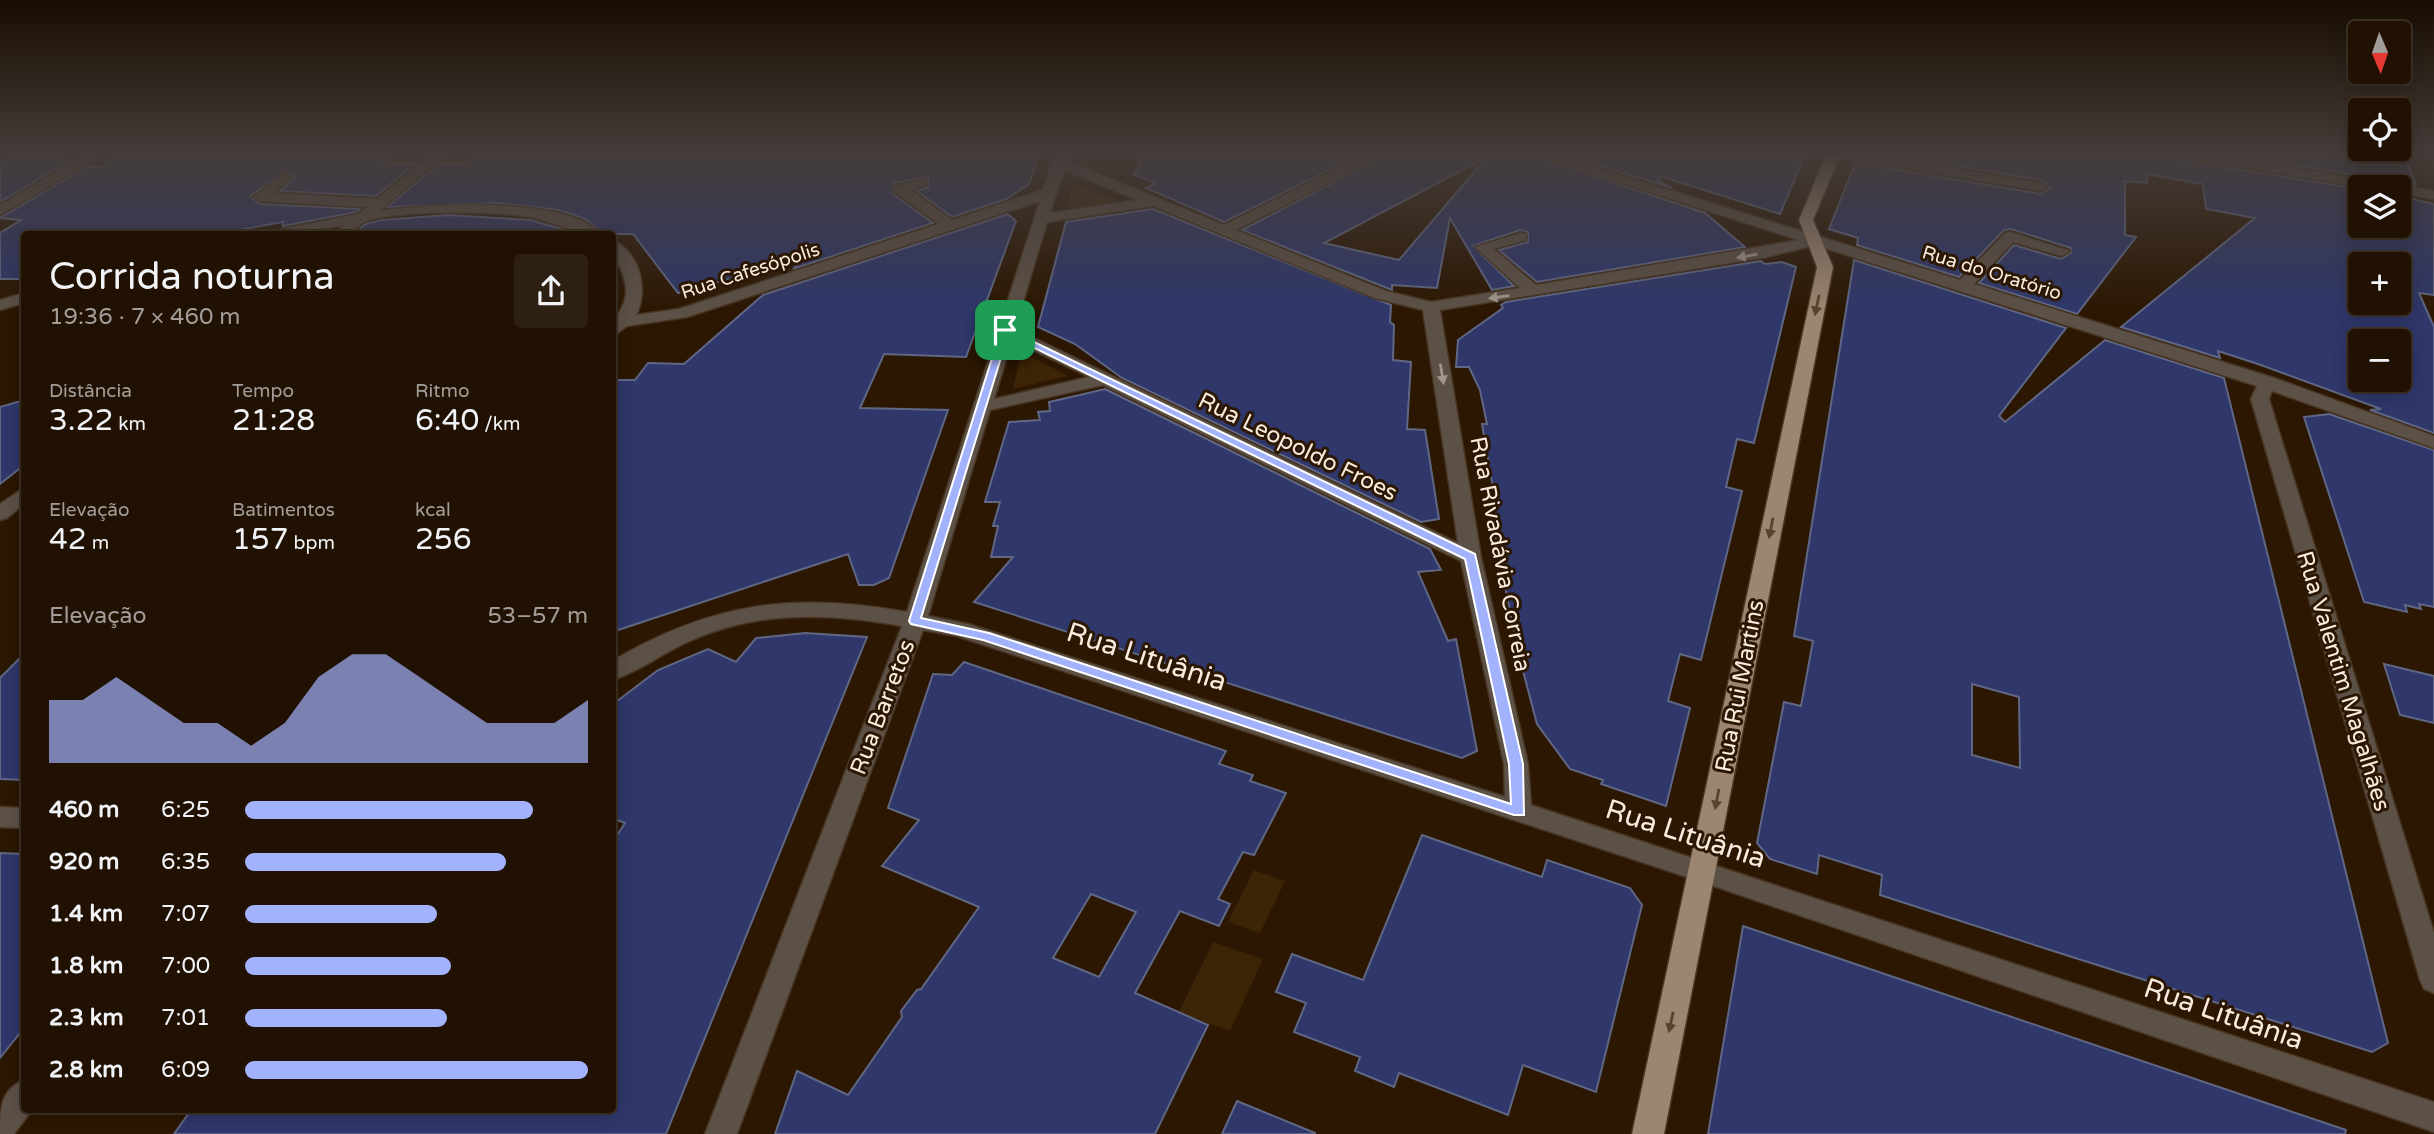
<!DOCTYPE html>
<html lang="pt">
<head>
<meta charset="utf-8">
<style>
  :root { --surface:#201102; --page:#2d1f11; --text:#f1f3f6; --muted:#a29d99; --line:#3d3124; --accent:#a2b2fd }
  body { margin:0; font-family:"Varela Round",sans-serif; background:var(--page); color:var(--text); height:100vh; display:flex; flex-direction:column; font-size:26px; white-space:nowrap }
  * { box-sizing:border-box; margin:0 }
  p { font-size:23px; color:var(--muted) }
  .icon { flex:none; width:38px; height:38px; fill:none; stroke:currentColor; stroke-width:2; stroke-linecap:round; stroke-linejoin:round }
  .map { position:relative; flex:1; overflow:hidden }
  .sheet { position:absolute; left:21px; top:231px; width:595px; height:882px; display:flex; flex-direction:column; background:var(--surface); border-radius:7px; box-shadow:0 4px 18px #0003,0 0 0 2px var(--line) }
  .sheet>* { flex:none }
  .needle { width:46px; rotate:178deg }
  .fabs { position:absolute; left:2348px; top:21px; display:grid; gap:14px }
  .fabs a { display:grid; place-items:center; width:63px; height:63px; border-radius:7px; background:var(--surface); box-shadow:0 4px 18px #0003,0 0 0 2px var(--line); font-size:35px }
  .pin { position:absolute; display:grid; place-items:center; width:60px; height:60px; color:#fff; margin:-30px; border-radius:14px; box-shadow:0 4px 10px #0006 }
  .round { display:grid; place-items:center; flex:none; width:74px; height:74px; border-radius:7px; background:var(--page) }
  .head { display:flex; align-items:center; justify-content:space-between; height:119px; padding:0 28px }
  h1 { font-size:38px; font-weight:600; line-height:52px }
  .metrics { display:grid; grid-template-columns:repeat(3,1fr); gap:10px; height:119px; padding:7px 28px }
  .metrics div { display:grid; align-content:center }
  .metrics b { font-size:30px; font-weight:600 }
  .metrics small { font-size:19px; font-weight:400 }
  .metrics p { font-size:19px }
  .chart { height:196px; padding:14px 28px }
  .chart p { display:flex; justify-content:space-between }
  .chart svg { width:100%; height:126px; margin-top:7px; fill:var(--accent); opacity:.7 }
  ul { padding:0 28px; list-style:none; font-size:23px }
  li { display:grid; grid-template-columns:112px 84px 1fr; align-items:center; height:52px }
  li i { height:18px; border-radius:9px; background:var(--accent) }
  .map>svg:first-child { display:block }
</style>
</head>
<body>
<div class="map">
<svg width="2434" height="1134" viewBox="0 0 2434 1134">
  <rect width="100%" height="100%" fill="#2b1702"/>
  <g fill="#3d2406">
    <polygon points="1075,184 1119,201 1065,209"/>
    <polygon points="1024,356 1034,358 1068,376 1013,389 1020,359"/>
    <polygon points="1254,870 1285,881 1260,933 1228,922"/>
    <polygon points="1213,942 1263,959 1230,1031 1179,1012"/>
  </g>
  <g fill="#2f376b" stroke="#606784" stroke-width="2" fill-rule="evenodd">
    <polygon points="517,153 1033,153 1031,157 1038,157 1029,184 1007,199 952,217 917,191 928,187 928,177 894,183 893,194 933,223 793,269 804,259 678,293 633,234 604,234 585,219 559,210 496,203 387,207 439,164 468,164 476,156"/>
    <polygon points="1144,153 1364,153 1224,222 1146,188 1156,183 1134,175"/>
    <path d="M1390 153H1526L1705 213 1745 247 1537 282 1499 250 1528 242V232L1520 230 1473 246 1514 286 1492 290 1450 218 1437 288 1392 285V290L1242 230ZM1487 157 1399 260 1324 243Z"/>
    <polygon points="1558,153 1687,155 1806,153 1780,214 1660,176 1658,180 1672,188"/>
    <path d="M1876 153H2168L2177 160 2361 189V226H2399V196L2434 204V295L2419 293 2434 327V433L2370 410 2381 409 2258 364 2218 351 2220 358 2121 327 2255 218 2206 209 2203 184 2147 174V183L2125 181V235L2136 237 2077 314 1979 283 2014 245 2061 259 2071 253V248L2011 229 2004 230 1959 277 1857 245 1858 238 1829 229 1855 163 2041 194 2050 188 2041 180ZM2361 264H2399V303H2361ZM2361 341H2399V380H2361Z"/>
    <polygon points="2219,153 2404,153 2416,185"/>
    <polygon points="15,155 64,157 68,162 0,202 0,163"/>
    <polygon points="392,155 381,163 416,163 376,196 280,191 296,177 287,171 250,196 260,204 360,209 357,212 283,226 283,222 218,234 24,234 24,279 0,279 0,233 21,220 0,218 88,166 101,167 117,157"/>
    <polygon points="1153,209 1391,305 1390,322 1394,325 1393,360 1411,362 1407,429 1425,430 1439,519 1421,522 1122,378 1075,344 1038,327 1066,222"/>
    <polygon points="1008,214 1016,221 966,357 884,354 860,408 948,410 889,578 874,585 859,585 848,554 612,632 612,380 635,380 648,363 684,364 763,295"/>
    <polygon points="448,215 530,220 579,234 353,234 366,224 382,220"/>
    <path d="M1854 260 2066 328 1999 416 2005 422 2105 340 2224 378 2388 1043 2372 1052 2050 950 1880 895 1882 875 1819 855 1817 874 1770 859 1757 843 1784 702 1801 706 1813 641 1794 636ZM1972 684 2019 697 2020 768 1972 755Z"/>
    <polygon points="1761,261 1765,264 1782,262 1796,267 1754,443 1737,439 1726,487 1742,491 1701,660 1680,654 1668,701 1690,708 1666,806 1601,784 1603,780 1570,769 1537,724 1518,652 1488,500 1495,500 1482,424 1487,424 1480,390 1469,367 1456,367 1458,340 1503,308 1501,305 1506,302"/>
    <polygon points="1105,389 1430,549 1441,570 1418,572 1448,641 1456,639 1477,751 1462,758 974,602 1013,557 991,557 998,526 993,526 1000,502 985,502 1009,422 1040,420 1038,412 1050,411 1049,402"/>
    <polygon points="24,400 24,465 0,484 0,407"/>
    <polygon points="2329,414 2434,450 2434,607 2419,604 2421,609 2405,605 2407,612 2364,602 2304,417"/>
    <polygon points="805,633 867,637 666,1134 174,1134 191,1110 612,1110 612,843 625,823 612,818 612,705 658,670 708,649 736,662 756,638"/>
    <polygon points="24,654 24,780 0,779 0,678"/>
    <path d="M964 662 1226 751 1219 764 1253 775 1250 781 1286 793 1254 855 1243 852 1218 899 1230 904 1219 926 1180 911 1135 993 1208 1025 1155 1134H775L797 1071 848 1095 902 1017 901 1011 917 990 921 989 979 907 882 866 919 820 888 808 933 674 952 675ZM1091 894 1136 912 1099 977 1053 958Z"/>
    <polygon points="2384,664 2434,676 2434,723 2400,715"/>
    <polygon points="1422,835 1542,877 1547,860 1630,888 1642,905 1596,1092 1523,1065 1508,1115 1399,1073 1394,1087 1355,1071 1360,1057 1294,1032 1306,1003 1276,992 1292,954 1363,980"/>
    <polygon points="0,853 24,854 24,1028 0,1058"/>
    <polygon points="1743,926 2346,1130 2345,1134 1708,1134"/>
    <polygon points="1237,1101 1315,1133 1315,1134 1222,1134"/>
  </g>
  <g fill="none" stroke-linecap="round" stroke-linejoin="round">
    <g stroke="#483521" stroke-width="3">
      <g id="minor">
        <polygon points="89,153 106,153 0,215 0,205"/>
        <path d="M433 153H448L379 211C430 204 564 195 602 234 578 236 554 222 530 217 498 211 397 210 367 221 361 223 355 230 350 234H335L344 225 295 234H271L278 230 358 214 367 207 260 201 253 197 286 173 293 177 273 193 377 199Z"/>
        <path d="M1055 153H1069L1066 161 1224 225 1370 153H1388L1236 230 1386 291 1431 302 1520 288 1475 247 1521 233 1526 234V240L1494 249 1536 285 1799 240 1528 153H1549L1960 280 2005 233 2010 232 2070 251 2062 256 2013 242 1974 284 2274 378 2434 436V448L2272 391 2269 399 2434 933V993L2424 989 2420 980 2251 399 2257 386 1815 245 1767 257 1440 310 1481 557 1528 764 1531 805 2434 1102V1132L1699 881 957 636 923 630 737 1134H705L902 626C829 613 759 610 690 641 664 652 639 672 612 680V661C713 602 793 592 907 612L1040 201 687 317 627 326 616 334 612 333C612 318 625 309 626 293 627 272 612 259 612 241 640 250 649 292 636 315L679 309 939 224 895 192V186L926 179V185L911 190 952 220 1043 190ZM1064 170 1138 200 1050 213ZM1153 206 1375 298 1423 310 1458 543 1015 329 1047 222ZM1012 340 1089 377 994 399ZM1103 385 1461 561 1504 764 1505 797 968 624 928 616 990 410Z"/>
        <polygon points="1827,153 1859,153 2041,183 2048,187 2041,191 1834,157"/>
        <polygon points="2170,153 2202,153 2434,191 2434,199 2399,193 2399,187 2364,187 2177,157"/>
        <polygon points="24,293 24,303 0,310 0,300"/>
        <polygon points="24,488 24,504 7,518 0,520 0,504"/>
        <polygon points="0,807 24,808 24,828 0,827"/>
        <path d="M24 1080V1110H32L14 1134H0C0 1110 0 1090 24 1080Z"/>
      </g>
    </g>
    <g stroke="#483521" stroke-width="3">
      <polygon id="major" points="1827,153 1841,153 1813,220 1833,267 1664,1134 1632,1134 1817,267 1799,220"/>
    </g>
    <use href="#minor" fill="#5c5147" fill-rule="evenodd"/>
    <use href="#major" fill="#9c8671" fill-rule="evenodd"/>
  </g>
  <defs><path id="oneway-solid" d="M-6-.8H1V-3.2L6.5 0L1 3.2V.8H-6Z" transform="scale(1.75)"/></defs>
  <g fill="#a3968b">
    <use href="#oneway-solid" transform="translate(1747 256) rotate(170)"/>
    <use href="#oneway-solid" transform="translate(1499 297) rotate(172)"/>
    <use href="#oneway-solid" transform="translate(1442 374) rotate(81)"/>
  </g>
  <g fill="#58432e">
    <use href="#oneway-solid" transform="translate(1817 305) rotate(102)"/>
    <use href="#oneway-solid" transform="translate(1771 528) rotate(101)"/>
    <use href="#oneway-solid" transform="translate(1717 799) rotate(101)"/>
    <use href="#oneway-solid" transform="translate(1671 1022) rotate(102)"/>
  </g>
  <linearGradient id="sky" x2="0" y2="1"><stop stop-color="#180d01"/><stop offset="0.49" stop-color="#443c39"/><stop offset="1" stop-color="#443c39" stop-opacity="0"/></linearGradient>
  <rect width="2434" height="312" fill="url(#sky)"/>
  <path fill="#a2b2fd" stroke="#fff" stroke-width="2" fill-rule="evenodd" d="M1005 328 1475 554 1523 764 1524 815H1514L983 640 911 624 909 621 1001 330ZM1008 335 1465 559 1509 764 1511 804 989 633 921 618Z"/>
  <g text-anchor="middle" stroke-width="6" stroke-linejoin="round" paint-order="stroke">
    <g font-size="19" fill="#f9ebde" stroke="#2b1702">
      <text transform="translate(750 270) rotate(-18)" y="7">Rua Cafesópolis</text>
      <text transform="translate(1992 272) rotate(17)" y="7">Rua do Oratório</text>
    </g>
    <g font-size="23" fill="#f9ebde" stroke="#2b1702">
      <text transform="translate(1298 446) rotate(26)" y="8">Rua Leopoldo Froes</text>
      <text transform="translate(1501 554) rotate(79)" y="8">Rua Rivadávia Correia</text>
      <text transform="translate(2344 681) rotate(73)" y="8">Rua Valentim Magalhães</text>
      <text transform="translate(1739 686) rotate(-79)" y="8">Rua Rui Martins</text>
      <text transform="translate(882 707) rotate(-69)" y="8">Rua Barretos</text>
    </g>
    <g font-size="28" fill="#f9ebde" stroke="#2b1702">
      <text transform="translate(1147 656) rotate(18)" y="10">Rua Lituânia</text>
      <text transform="translate(1686 833) rotate(18)" y="10">Rua Lituânia</text>
      <text transform="translate(2224 1013) rotate(19)" y="10">Rua Lituânia</text>
    </g>
  </g>
</svg>
<div class="fabs">
<a><svg class="needle" viewBox="-14 -14 28 28"><path d="M0-13l5 13h-10z" fill="#e53935"/><path d="M0 13l5-13h-10z" fill="#a29d99"/></svg></a>
<a><svg class="icon" aria-label="locate" viewBox="0 0 24 24"><circle cx="12" cy="12" r="6"/><path d="M12 2v4M12 18v4M2 12h4M18 12h4"/></svg></a>
<a><svg class="icon" aria-label="layers" viewBox="0 0 24 24"><path d="M12 4l9 5-9 5-9-5zM3 14l9 5 9-5"/></svg></a>
<a>+</a>
<a>−</a>
</div>
<div class="pin" style="left:1005px;top:330px;background:#1e9e55"><svg class="icon" aria-label="arrive" viewBox="0 0 24 24"><path d="M6 21V4h12l-3 4 3 4H6"/></svg></div>
<section class="sheet">
<div class="head"><div><h1>Corrida noturna</h1><p>19:36 · 7 × 460 m</p></div><a class="round"><svg class="icon" aria-label="share" viewBox="0 0 24 24"><path d="M12 15V3M7 8l5-5 5 5M5 13v7h14v-7"/></svg></a></div>
<div class="metrics">
<div><p>Distância</p><b>3.22<small> km</small></b></div>
<div><p>Tempo</p><b>21:28</b></div>
<div><p>Ritmo</p><b>6:40<small> /km</small></b></div>
</div>
<div class="metrics">
<div><p>Elevação</p><b>42<small> m</small></b></div>
<div><p>Batimentos</p><b>157<small> bpm</small></b></div>
<div><p>kcal</p><b>256</b></div>
</div>
<div class="chart"><p><span>Elevação</span>53–57 m</p>
<svg viewBox="0 0 160 44" preserveAspectRatio="none"><path d="M0 44V22L10 22L20 14L30 22L40 30L50 30L60 38L70 30L80 14L90 6L100 6L110 14L120 22L130 30L140 30L150 30L160 22V44z"/></svg>
</div>
<ul>
<li><b>460 m</b>6:25<i style="width:84%"></i></li>
<li><b>920 m</b>6:35<i style="width:76%"></i></li>
<li><b>1.4 km</b>7:07<i style="width:56%"></i></li>
<li><b>1.8 km</b>7:00<i style="width:60%"></i></li>
<li><b>2.3 km</b>7:01<i style="width:59%"></i></li>
<li><b>2.8 km</b>6:09<i style="width:100%"></i></li>
</ul>
</section>
</div>
</body>
</html>
